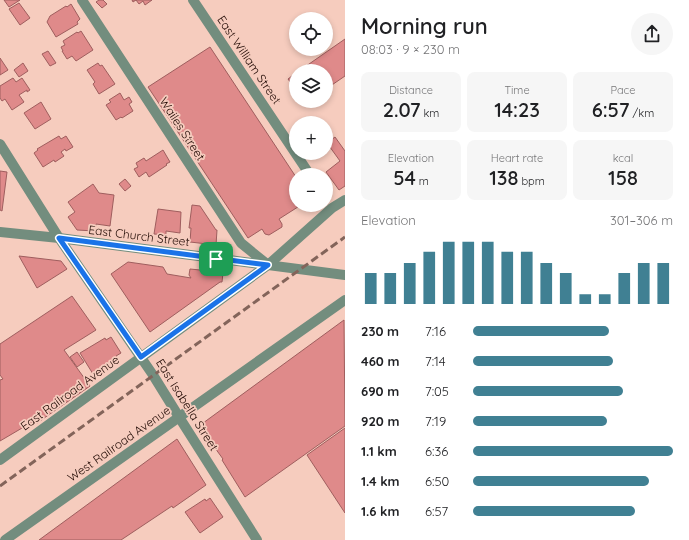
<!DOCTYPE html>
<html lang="en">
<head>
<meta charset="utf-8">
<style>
  :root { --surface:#fff; --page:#f6f6f6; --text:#202124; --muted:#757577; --accent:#408093 }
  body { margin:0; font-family:Quicksand,sans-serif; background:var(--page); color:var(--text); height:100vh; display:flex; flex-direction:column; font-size:15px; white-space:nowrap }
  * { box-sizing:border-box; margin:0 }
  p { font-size:13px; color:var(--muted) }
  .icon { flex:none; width:22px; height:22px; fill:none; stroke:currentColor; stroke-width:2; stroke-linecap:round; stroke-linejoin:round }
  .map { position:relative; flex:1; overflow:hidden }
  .drawer { display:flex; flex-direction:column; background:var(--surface); width:344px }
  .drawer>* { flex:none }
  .buttons { position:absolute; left:289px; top:12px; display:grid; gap:8px }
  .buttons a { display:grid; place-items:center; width:44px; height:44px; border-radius:50%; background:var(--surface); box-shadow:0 2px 6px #0003; font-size:20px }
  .pin { position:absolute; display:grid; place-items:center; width:34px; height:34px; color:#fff; margin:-17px; border-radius:8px; box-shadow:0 2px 6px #0006 }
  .round { display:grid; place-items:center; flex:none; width:42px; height:42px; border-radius:21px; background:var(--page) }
  .headline { display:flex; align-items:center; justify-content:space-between; height:68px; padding:0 16px }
  h1 { font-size:22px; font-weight:600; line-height:30px }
  .figures { display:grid; grid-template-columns:repeat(3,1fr); gap:6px; height:68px; padding:4px 16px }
  .figures div { display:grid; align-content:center; border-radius:8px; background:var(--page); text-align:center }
  .figures b { font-size:20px; font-weight:600 }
  .figures small { font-size:11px; font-weight:400 }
  .figures p { font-size:11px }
  .chart { height:112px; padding:8px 16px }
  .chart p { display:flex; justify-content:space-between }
  .chart svg { width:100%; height:72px; margin-top:4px; stroke:var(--accent); stroke-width:6 }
  ul { padding:0 16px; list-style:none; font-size:13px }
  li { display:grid; grid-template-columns:64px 48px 1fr; align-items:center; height:30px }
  li i { height:10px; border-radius:5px; background:var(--accent) }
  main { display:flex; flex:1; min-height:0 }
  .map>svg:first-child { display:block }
</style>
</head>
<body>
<main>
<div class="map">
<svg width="345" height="540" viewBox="0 0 345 540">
  <rect width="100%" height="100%" fill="#f6ccbe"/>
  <g fill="#df8a8a" stroke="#9f5e5e">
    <polygon points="4,0 20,0 9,7"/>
    <polygon points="99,0 103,0 107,4 102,8 96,2"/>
    <polygon points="132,0 152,0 145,5 143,1 139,4 136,0 133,2"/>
    <polygon points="19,3 30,18 20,25 9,9"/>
    <polygon points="71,4 80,19 77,22 78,24 56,37 47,22 50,16 66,6 67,7"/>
    <polygon points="81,31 93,50 76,61 72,56 67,59 62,51 63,51 61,47 65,45 63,41 77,32 78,33"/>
    <polygon points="345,39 345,76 326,89 326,71 299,71"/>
    <polygon points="210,47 296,177 296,205 301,205 279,219 282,224 282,227 269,235 265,234 262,229 248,238 148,87"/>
    <polygon points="48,51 56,63 50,66 42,54"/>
    <polygon points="0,58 8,70 0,75"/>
    <polygon points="23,63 28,71 19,77 14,70"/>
    <polygon points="98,63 100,66 102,65 115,84 99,94 93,84 95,82 87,70"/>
    <polygon points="296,73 296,90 288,79"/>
    <polygon points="13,78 16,82 22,78 30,90 27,92 27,90 19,95 24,102 12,110 5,99 2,101 0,98 0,86"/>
    <polygon points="120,93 124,100 129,97 132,102 129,104 133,111 122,118 121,117 116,120 106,105 111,102 109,100"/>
    <polygon points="41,102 51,119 35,129 24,113"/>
    <polygon points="59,136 61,139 66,136 73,147 66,151 65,149 61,152 64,156 55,162 54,160 43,167 34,153 38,150 37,149"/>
    <polygon points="335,137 345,151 345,186 339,190 326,172 340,161 327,143"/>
    <polygon points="163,150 170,162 166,164 167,165 149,177 146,172 139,177 134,169 138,167 136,163 144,158 146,161"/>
    <polygon points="0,171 7,172 2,211 0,210"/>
    <polygon points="125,179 131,186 125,191 119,184"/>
    <polygon points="93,184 99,193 114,195 110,226 96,224 95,231 77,230 68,217 75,212 68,202"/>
    <polygon points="192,205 200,206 216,230 217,230 216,245 190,242 191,228 189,228"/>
    <polygon points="158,209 181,212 180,233 166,231 166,235 154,234"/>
    <polygon points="19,256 61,261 67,269 37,288"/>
    <polygon points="128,262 163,267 167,274 191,278 189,275 190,269 220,272 219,273 223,273 222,282 220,282 150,332 111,274"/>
    <polygon points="72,296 96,330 64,350 90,386 37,423 34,421 0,441 0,380 3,379 0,375 0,344"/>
    <polygon points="344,320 345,426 245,497 222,460 223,459 199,426"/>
    <polygon points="111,337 121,353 116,356 118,358 93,374 80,353 105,338 106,340"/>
    <polygon points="77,352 84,362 77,367 70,357"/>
    <polygon points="345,428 345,513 307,455"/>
    <polygon points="177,439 206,485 173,508 172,506 121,540 39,540"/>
    <polygon points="210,498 223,517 200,533 185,512 205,499 206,501"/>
  </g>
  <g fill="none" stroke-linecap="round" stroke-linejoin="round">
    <g stroke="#738d7e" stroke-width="10">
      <polyline points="82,0 241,243 268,265"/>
      <polyline points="193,0 310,175"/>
      <polyline points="0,144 59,238 153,375 179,417 257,540"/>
      <polyline points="0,232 59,238 345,275"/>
      <polyline points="0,460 268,265 332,208 345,200"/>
      <polyline points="5,540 345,300"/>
    </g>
    <polyline stroke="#83645a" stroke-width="3" stroke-dasharray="8 4" stroke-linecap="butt" points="0,486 345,237"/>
  </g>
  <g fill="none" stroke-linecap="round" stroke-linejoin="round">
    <g stroke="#fff" stroke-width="8">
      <polygon id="route" points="59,238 268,265 141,357"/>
    </g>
    <use href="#route" stroke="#1a73e8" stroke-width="5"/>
  </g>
  <g text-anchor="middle" stroke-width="3.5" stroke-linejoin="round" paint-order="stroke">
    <g font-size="12" fill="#200903" stroke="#f6ccbe">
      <text transform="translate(249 60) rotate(56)" y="4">East William Street</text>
      <text transform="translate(182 129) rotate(57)" y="4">Wailes Street</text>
      <text transform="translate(139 236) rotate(7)" y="4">East Church Street</text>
      <text transform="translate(70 393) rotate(-36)" y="4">East Railroad Avenue</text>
      <text transform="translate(187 405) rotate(58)" y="4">East Isabella Street</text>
      <text transform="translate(119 444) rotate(-35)" y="4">West Railroad Avenue</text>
    </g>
  </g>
</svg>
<div class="buttons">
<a><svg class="icon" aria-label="locate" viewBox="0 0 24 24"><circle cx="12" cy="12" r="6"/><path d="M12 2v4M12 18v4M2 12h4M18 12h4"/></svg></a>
<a><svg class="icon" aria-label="layers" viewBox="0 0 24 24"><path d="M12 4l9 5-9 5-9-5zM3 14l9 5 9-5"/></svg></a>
<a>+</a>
<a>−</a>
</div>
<div class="pin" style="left:216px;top:259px;background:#1e9e55"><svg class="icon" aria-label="arrive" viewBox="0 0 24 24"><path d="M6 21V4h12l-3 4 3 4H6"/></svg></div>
</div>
<section class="drawer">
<div class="headline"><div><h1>Morning run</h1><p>08:03 · 9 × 230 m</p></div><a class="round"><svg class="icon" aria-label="share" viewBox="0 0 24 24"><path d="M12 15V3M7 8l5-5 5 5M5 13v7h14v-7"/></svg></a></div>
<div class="figures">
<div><p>Distance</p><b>2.07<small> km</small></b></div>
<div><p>Time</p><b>14:23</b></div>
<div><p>Pace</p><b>6:57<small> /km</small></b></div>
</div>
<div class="figures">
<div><p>Elevation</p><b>54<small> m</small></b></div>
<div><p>Heart rate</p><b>138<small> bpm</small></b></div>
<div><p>kcal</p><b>158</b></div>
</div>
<div class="chart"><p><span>Elevation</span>301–306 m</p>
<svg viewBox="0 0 160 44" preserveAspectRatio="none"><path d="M5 44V25M15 44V25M25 44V19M35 44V12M45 44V6M55 44V6M65 44V6M75 44V12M85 44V12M95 44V19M105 44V25M115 44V38M125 44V38M135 44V25M145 44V19M155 44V19"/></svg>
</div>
<ul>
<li><b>230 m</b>7:16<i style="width:68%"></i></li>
<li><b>460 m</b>7:14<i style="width:70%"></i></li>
<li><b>690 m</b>7:05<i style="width:75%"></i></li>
<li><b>920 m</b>7:19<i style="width:67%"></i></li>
<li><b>1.1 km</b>6:36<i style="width:100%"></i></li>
<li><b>1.4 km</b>6:50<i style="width:88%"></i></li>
<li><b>1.6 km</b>6:57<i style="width:81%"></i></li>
</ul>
</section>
</main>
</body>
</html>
